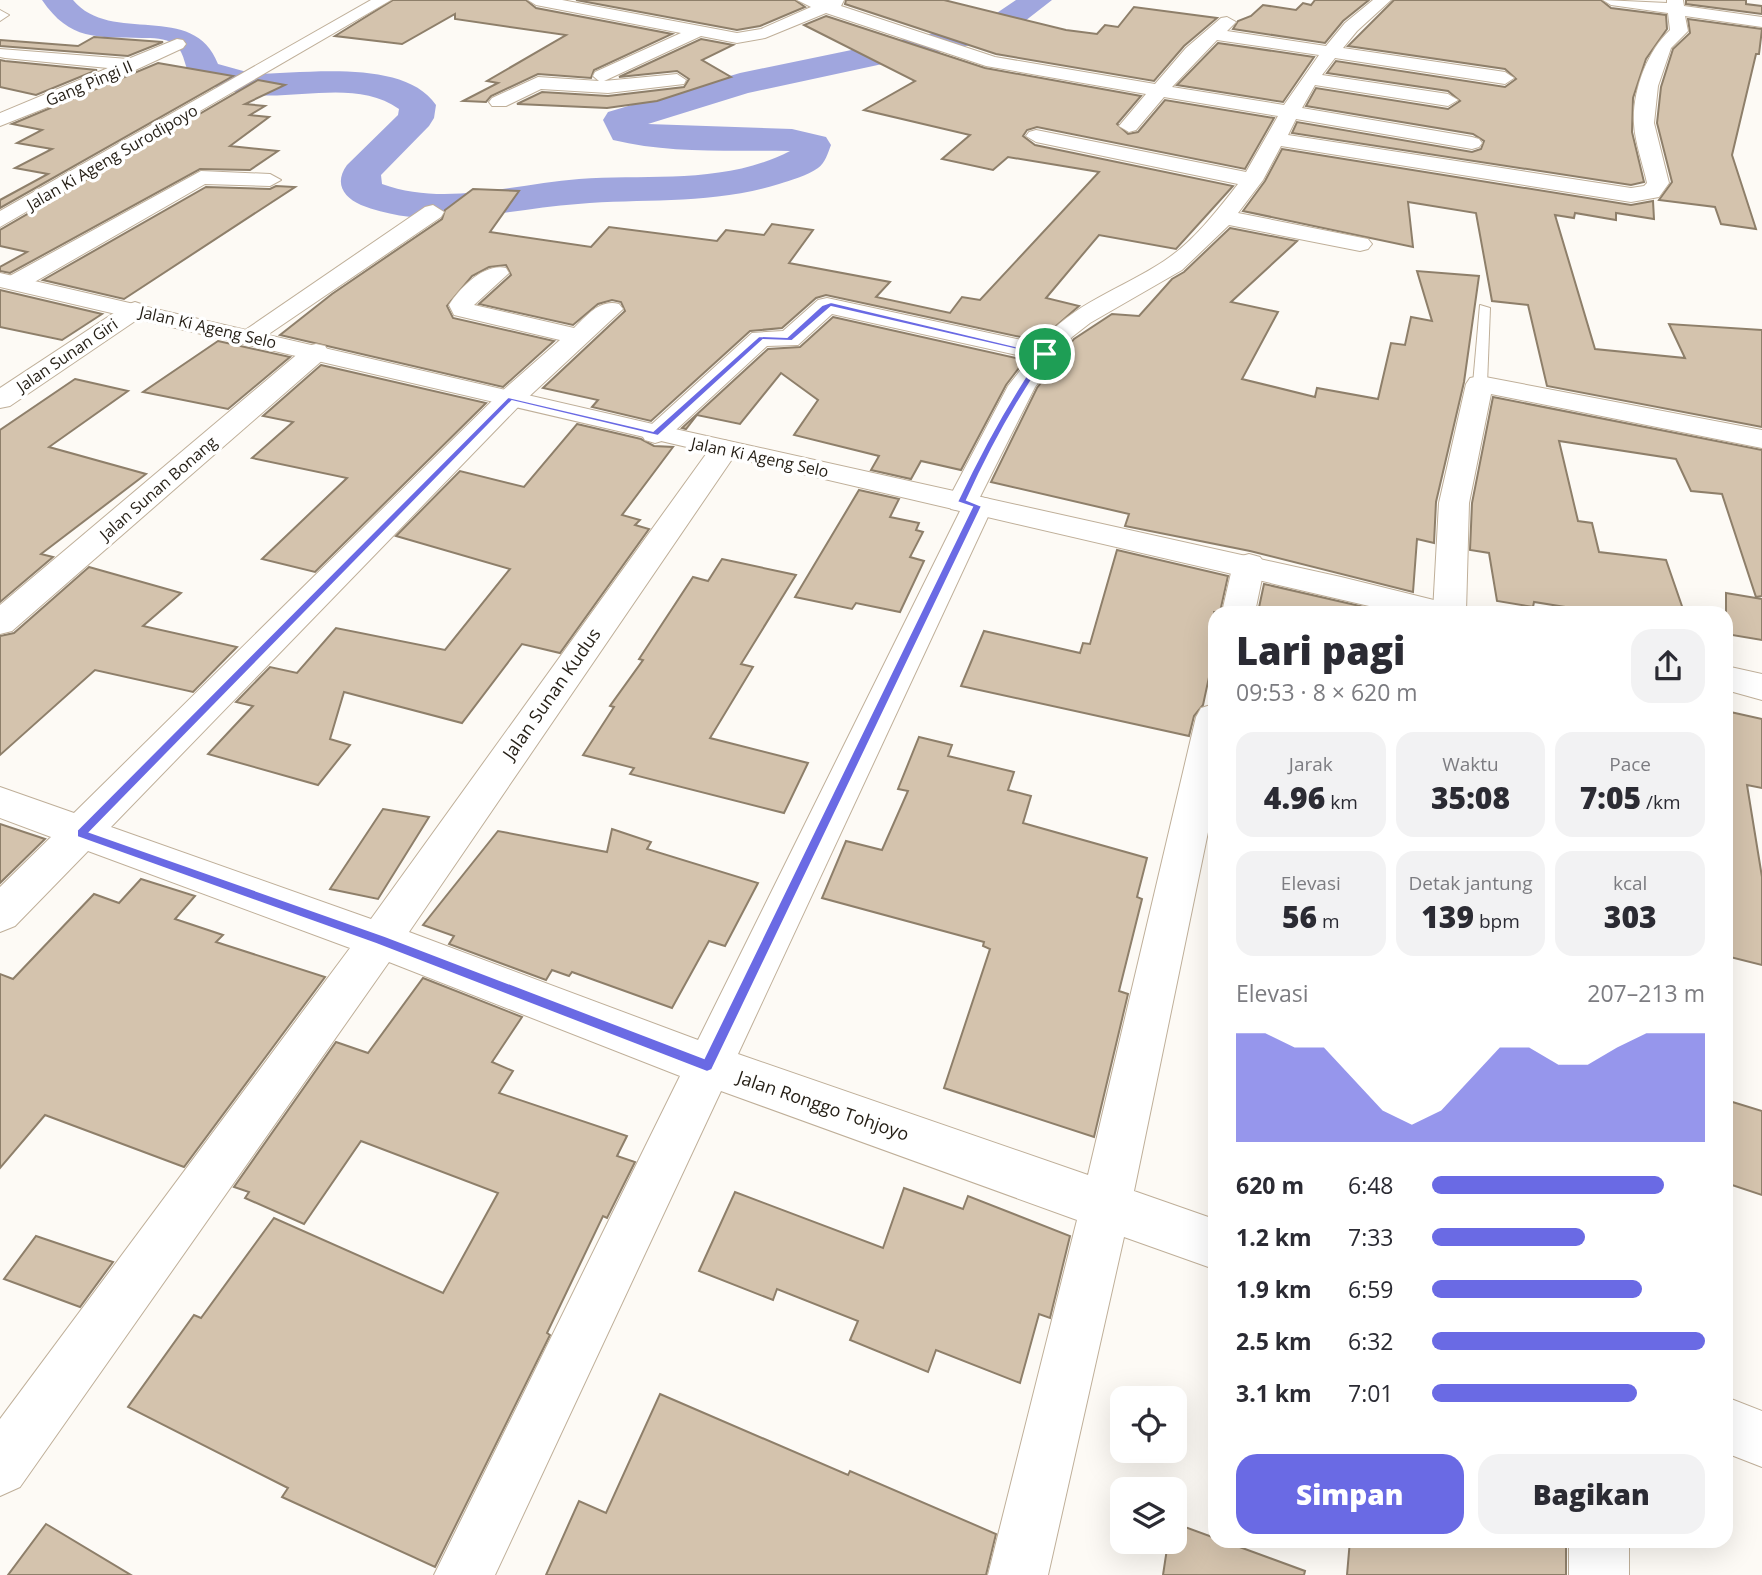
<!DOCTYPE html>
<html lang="id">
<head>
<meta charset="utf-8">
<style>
  :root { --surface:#fff; --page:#f2f2f3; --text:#2b2b33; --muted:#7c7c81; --accent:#6a6ae4 }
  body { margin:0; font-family:"Open Sans",sans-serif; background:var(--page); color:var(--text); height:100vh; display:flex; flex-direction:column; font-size:26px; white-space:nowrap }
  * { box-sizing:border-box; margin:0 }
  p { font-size:23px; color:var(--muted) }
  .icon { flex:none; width:38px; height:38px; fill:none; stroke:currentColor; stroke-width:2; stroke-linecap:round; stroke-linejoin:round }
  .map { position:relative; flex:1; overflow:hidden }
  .panel { position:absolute; left:1208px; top:606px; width:525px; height:942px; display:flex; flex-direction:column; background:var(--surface); border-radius:21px; box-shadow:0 7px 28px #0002 }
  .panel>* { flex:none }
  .controls { position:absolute; left:1110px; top:1386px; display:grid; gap:14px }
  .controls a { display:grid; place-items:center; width:77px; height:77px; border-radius:14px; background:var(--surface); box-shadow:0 7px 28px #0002; font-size:35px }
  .pin { position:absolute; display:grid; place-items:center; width:60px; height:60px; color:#fff; margin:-30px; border:4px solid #fff; border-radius:50%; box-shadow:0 2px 7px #0007 }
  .round { display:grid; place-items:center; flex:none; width:74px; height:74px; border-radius:21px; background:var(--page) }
  .summary { display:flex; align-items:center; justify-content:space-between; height:119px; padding:0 28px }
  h1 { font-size:38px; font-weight:800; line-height:52px }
  .stats { display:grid; grid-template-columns:repeat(3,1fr); gap:10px; height:119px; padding:7px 28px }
  .stats div { display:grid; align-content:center; border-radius:18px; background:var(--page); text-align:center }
  .stats b { font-size:30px; font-weight:800 }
  .stats small { font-size:19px; font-weight:400 }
  .stats p { font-size:19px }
  .chart { height:196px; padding:14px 28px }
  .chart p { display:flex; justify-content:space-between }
  .chart svg { width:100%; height:126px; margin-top:7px; fill:var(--accent); opacity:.7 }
  .button { display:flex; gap:14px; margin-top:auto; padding:14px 28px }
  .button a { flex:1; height:80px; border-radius:21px; background:var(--accent); color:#fff; font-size:28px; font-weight:800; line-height:80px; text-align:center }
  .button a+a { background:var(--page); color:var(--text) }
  ul { padding:0 28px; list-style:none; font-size:23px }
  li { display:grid; grid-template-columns:112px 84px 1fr; align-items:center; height:52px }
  li i { height:18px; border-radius:9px; background:var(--accent) }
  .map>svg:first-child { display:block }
</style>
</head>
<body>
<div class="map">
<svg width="1762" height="1575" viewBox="0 0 1762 1575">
  <rect width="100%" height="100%" fill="#fdfaf5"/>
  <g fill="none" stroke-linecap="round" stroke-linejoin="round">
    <path fill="#a0a6de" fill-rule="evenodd" d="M42 0H73C111 46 194 0 218 64L254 74C304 74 404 58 436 105L434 118 429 126 381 175 382 184C445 207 514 184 579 179 650 174 724 185 790 151 731 150 670 154 613 140L603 120 608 112 740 73 982 23 1016 0H1052L1003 38 748 93 648 124 792 129 826 137 831 145C828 153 825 163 818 168 807 176 791 180 779 184 712 205 646 198 578 204 505 209 433 233 361 205 343 197 334 183 347 165L398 115 399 109C358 80 301 99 254 95 231 93 211 86 191 77 184 67 185 51 174 44 165 38 153 38 142 38 97 37 70 41 42 0Z"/>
  </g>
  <g fill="#d4c3ad" stroke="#8e7f6a" stroke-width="2">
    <polygon points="393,0 526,0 536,8 672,34 594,70 591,78 538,74 491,96 486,102 463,101 498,83 487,81 566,35 455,19 455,14 402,44 335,36"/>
    <polygon points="576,0 795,0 805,7 760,26 737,30"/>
    <polygon points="846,0 944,0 1066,30 1097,34 1105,25 1118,27 1134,7 1217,18 1184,46 1154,81 996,54 845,4"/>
    <polygon points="1315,0 1369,0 1343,21 1325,43 1233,29 1238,21 1251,16 1263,5 1296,10 1303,3 1311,5"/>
    <polygon points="1394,0 1601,0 1611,8 1666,15 1667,29 1646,59 1633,98 1632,132 1644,182 1631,185 1292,133 1297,122 1472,152 1481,149 1484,141 1473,134 1306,106 1316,88 1448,109 1460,101 1448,91 1327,73 1336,61 1505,87 1516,79 1505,69 1348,46"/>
    <polygon points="1686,0 1746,0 1746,4 1762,6 1762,14 1686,4"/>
    <polygon points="826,16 985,68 1141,96 1117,124 1128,134 1138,132 1165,100 1274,118 1245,169 1037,127 1027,130 1023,136 1035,145 1233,186 1176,249 1099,235 1046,298 1079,306 1039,341 826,295 816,298 782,328 750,331 651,421 592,407 598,400 543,388 625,311 621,302 612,300 598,304 573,325 479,304 511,275 506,265 489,267 472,276 447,306 453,318 554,341 503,387 280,335 332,294 442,219 445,210 473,189 519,191 490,232 591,247 609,227 717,241 726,230 764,235 772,224 813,230 789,263 890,282 876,297 950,313 962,297 980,300 1099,172 1008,157 993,170 942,159 970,135 864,110 915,81 804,25"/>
    <polygon points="1688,19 1762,29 1759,54 1756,54 1732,155 1756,229 1721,224 1715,207 1659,200 1672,182 1657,123 1661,87 1673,49 1690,33"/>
    <polygon points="94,37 163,42 128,56 0,46 0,40 78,46"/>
    <polygon points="701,39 733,45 702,60 731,77 657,101 607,108 517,104 542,92 608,96 684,87 689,79 677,71 619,77"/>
    <polygon points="1218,43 1314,57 1283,102 1177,85"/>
    <polygon points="0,60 5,61 97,70 36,95 0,87"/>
    <polygon points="158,63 233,76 0,208 0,200 48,174 15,168 52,149 17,143 42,130 12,124"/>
    <polygon points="258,80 285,85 245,104 265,106 250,115 269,117 230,146 278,151 250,170 200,169 10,273 0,271 0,267 27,252 0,246 0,230"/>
    <polygon points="1282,149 1631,205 1653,201 1654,219 1616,213 1616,220 1575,213 1574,218 1555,215 1595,349 1685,358 1669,324 1762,330 1762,427 1547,386 1528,305 1492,301 1476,213 1408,202 1413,247 1243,211 1265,181"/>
    <polygon points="276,186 295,187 124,299 43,280 206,187 270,189"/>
    <polygon points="1230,228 1297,241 1231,302 1278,312 1242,379 1315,397 1317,388 1378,399 1391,343 1405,345 1411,317 1432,321 1417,271 1479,276 1464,382 1436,502 1434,543 1417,539 1413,592 1250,551 1125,526 1129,514 991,482 1037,388 1074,339 1112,314 1139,316 1172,279 1184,272"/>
    <polygon points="0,290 102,314 62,340 0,327"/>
    <polygon points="833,317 1025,360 1006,385 961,470 921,461 911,479 871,470 879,456 794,435 818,400 781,373 740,424 697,415 686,429 682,428 768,349 800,347"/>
    <polygon points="218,341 290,357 228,409 143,392"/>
    <polygon points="321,365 486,403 315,572 262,559 347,478 252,458 293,422 263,416"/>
    <polygon points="75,379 128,391 49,447 146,474 41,554 53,557 0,602 0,430"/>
    <polygon points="1493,397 1762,450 1762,596 1756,597 1722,494 1691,491 1676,459 1559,441 1578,521 1592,523 1599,552 1666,560 1684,612 1596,612 1534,602 1533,607 1497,601 1489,553 1470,550 1472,503"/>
    <polygon points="577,424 641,439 654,446 673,447 622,515 640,520 635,525 649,529 560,653 522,644 462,723 344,692 330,739 350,745 318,785 208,754 253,706 236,702 270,667 297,673 336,628 445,650 510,569 396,536 460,471 524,487"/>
    <polygon points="859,490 899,499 890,517 919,523 916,530 923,532 910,557 924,561 900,612 856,603 852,609 795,597"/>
    <polygon points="1117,550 1228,576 1220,612 1214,612 1214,654 1203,705 1194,716 1189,736 961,686 984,631 1080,653 1083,643 1090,644"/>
    <polygon points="722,559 796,575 741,664 753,667 710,738 808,763 784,813 630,774 634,768 583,755 614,707 610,706 643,660 639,659 693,577 708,581"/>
    <polygon points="89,567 181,593 143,626 237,647 193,692 95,670 0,755 0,636 14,633"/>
    <polygon points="1264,584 1386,612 1258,612"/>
    <polygon points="1726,593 1762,599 1762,640 1726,634"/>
    <polygon points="1726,711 1762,719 1762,788 1747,785 1762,877 1762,965 1726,956"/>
    <polygon points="919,737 952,745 948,756 1014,772 1008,790 1031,796 1023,823 1147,858 1137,897 1142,899 1119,991 1128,994 1094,1137 944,1088 990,949 983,946 984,942 822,898 846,841 882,850 908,791 898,789"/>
    <polygon points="383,809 429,817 378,899 330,889"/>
    <polygon points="0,824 45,839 0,883"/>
    <polygon points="612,829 651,842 647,849 758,883 725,946 709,941 672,1008 572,972 569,976 552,970 546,980 449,944 454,936 423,925 498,831 607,852"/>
    <polygon points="141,879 195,896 175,919 223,935 216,942 325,977 184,1167 45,1115 0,1168 0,974 13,979 94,894 119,903"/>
    <polygon points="423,978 522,1017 492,1062 513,1071 499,1093 627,1136 617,1156 635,1162 607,1218 603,1216 547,1333 550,1335 435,1567 282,1497 288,1488 128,1407 194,1315 201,1318 274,1218 443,1293 498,1193 361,1141 304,1224 245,1198 249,1192 234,1187 336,1042 368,1053"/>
    <polygon points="1726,1100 1762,1111 1762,1195 1726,1183"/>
    <polygon points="904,1188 963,1209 968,1196 1070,1236 1050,1318 1039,1314 1020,1383 936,1350 928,1372 850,1340 858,1321 777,1289 773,1300 699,1271 735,1192 883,1248"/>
    <polygon points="36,1236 113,1262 80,1307 4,1279"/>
    <polygon points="660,1394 848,1475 850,1471 996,1534 986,1575 546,1575 579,1501 606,1513"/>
    <polygon points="1174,1523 1305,1571 1304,1575 1163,1575 1168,1542 1174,1542"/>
    <polygon points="46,1524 131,1575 8,1575"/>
    <polygon points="1350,1540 1566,1540 1566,1575 1347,1575"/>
  </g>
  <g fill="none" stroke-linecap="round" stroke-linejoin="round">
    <g stroke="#bfaf99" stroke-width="2">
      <polygon id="lane" points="1480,305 1490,308 1487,384 1480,388 1473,384"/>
    </g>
    <g stroke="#bfaf99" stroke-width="2">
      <g id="street">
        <polygon points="371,0 391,0 0,227 0,211"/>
        <path d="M528 0H562L737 33 761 29 811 7 797 0H844L841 6 995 57 1155 84 1186 48 1221 18 1227 17 1236 22 1227 31 1326 46 1345 23 1373 0H1391L1357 31 1343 48 1505 72 1514 78 1505 84 1335 58 1322 75 1448 94 1458 100 1448 106 1315 85 1302 108 1472 137 1479 139 1482 143 1479 147 1472 149 1296 119 1288 135 1631 188 1644 186 1647 183C1643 164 1635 143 1634 124 1632 92 1647 51 1670 30L1668 13 1611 5 1603 0 1667 3V0H1683L1684 6 1762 17V27L1685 16 1688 31 1671 48 1658 86 1654 123 1669 183 1659 197 1631 202 1281 146 1263 180 1238 213 1368 239 1372 244 1368 249 1360 251 1229 225 1182 270 1090 323 1072 337 1035 387 980 497 989 499 993 506 738 1054 1088 1175 1196 717 1201 708 1214 704V803L1134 1191 1214 1219V1269L1124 1237 1048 1575H988L1077 1220 721 1091 495 1575H434L680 1076 389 962 20 1487 0 1496V1419L350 948 88 851 15 926 0 932V887L51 837 0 818V787L74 813 501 392 560 340 454 315 449 305C460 288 484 263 506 268L509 273 474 305 574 328C587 316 599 299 619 304L623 309 521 404 111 827 371 919 714 443 724 440 734 443 739 449 409 932 698 1040 960 511 951 509 947 502 1008 386 1030 358 832 314 798 345 767 346 665 440 655 443 645 440 641 434 752 333 783 331 818 300 827 298 1040 344C1072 303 1122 289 1164 261 1193 242 1217 211 1238 184L1036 142 1026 136 1029 132 1036 130 1246 172 1278 116 1164 97 1136 130 1129 132 1119 126 1146 94 986 66 826 13 765 38 737 43 701 36 604 81 677 74 686 80 684 84 608 93 541 89 506 106H492L489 102 492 98 538 77 599 81 593 76 595 72 681 33 536 5ZM1217 40 1319 55 1284 105 1172 87Z"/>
        <polygon points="0,10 9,15 0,21"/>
        <polygon points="177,39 183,40 186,44 183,48 103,85 0,126 0,113 108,68 5,58 0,57 0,49 128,59"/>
        <polygon points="201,171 270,174 281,180 270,186 205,184 24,288 6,288 3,283 6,278"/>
        <polygon points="433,205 444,212 441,217 257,342 239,342 235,337 425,207"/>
        <polygon points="135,302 144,305 148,310 144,315 10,406 0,408 0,388 126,305"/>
        <polygon points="316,344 325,346 329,352 325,358 12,631 0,634 0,605 307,346"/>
        <polygon points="1480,376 1762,430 1762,448 1491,394 1469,503 1466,612 1433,612 1439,503 1466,384 1470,378"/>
        <polygon points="1249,554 1260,557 1265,564 1255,612 1222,612 1233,564 1238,557"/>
        <polygon points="1726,1397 1762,1411 1762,1467 1726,1453"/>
        <rect x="1569" y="1540" width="60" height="35"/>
      </g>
    </g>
    <g stroke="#bfaf99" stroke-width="2">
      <g id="secondary">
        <polygon points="0,273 657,425 1341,577 1450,604 1455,612 1395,612 0,287"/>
        <polygon points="1726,666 1762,674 1762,700 1726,690"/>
      </g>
    </g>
    <use href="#lane" fill="#fff" fill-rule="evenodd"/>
    <use href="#street" fill="#fff" fill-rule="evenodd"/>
    <use href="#secondary" fill="#fff" fill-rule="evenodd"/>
  </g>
  <path fill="#6a6ae4" stroke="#fff" stroke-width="2" fill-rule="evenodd" d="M831 302 1049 354C1017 400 990 449 967 500L982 506 712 1070 707 1072 376 944 77 837V830L508 397 653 431 759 336 787 337 822 305ZM831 307 1040 355C1008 401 981 451 957 502L972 507 704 1058 385 936 90 832 512 401 658 436 763 340 792 341Z"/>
  <g text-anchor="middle" stroke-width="7" stroke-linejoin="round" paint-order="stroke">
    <g font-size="16" fill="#241e15" stroke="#fff">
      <text transform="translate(89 83) rotate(-23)" y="6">Gang Pingi II</text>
      <text transform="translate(112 157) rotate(-30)" y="6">Jalan Ki Ageng Surodipoyo</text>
      <text transform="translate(208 327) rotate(13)" y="6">Jalan Ki Ageng Selo</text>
      <text transform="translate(67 355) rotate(-34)" y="6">Jalan Sunan Giri</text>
      <text transform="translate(760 457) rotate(12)" y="6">Jalan Ki Ageng Selo</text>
      <text transform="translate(158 488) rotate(-41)" y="6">Jalan Sunan Bonang</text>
    </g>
    <g font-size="18" fill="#241e15" stroke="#fff">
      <text transform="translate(552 694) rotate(-55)" y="6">Jalan Sunan Kudus</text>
      <text transform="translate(823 1106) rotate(19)" y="6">Jalan Ronggo Tohjoyo</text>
    </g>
  </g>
</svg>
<div class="controls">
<a><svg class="icon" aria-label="locate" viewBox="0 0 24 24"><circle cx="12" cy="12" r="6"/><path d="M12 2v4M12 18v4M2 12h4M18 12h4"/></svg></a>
<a><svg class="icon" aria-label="layers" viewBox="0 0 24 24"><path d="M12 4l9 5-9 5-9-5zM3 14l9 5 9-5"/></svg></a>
</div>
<div class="pin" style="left:1045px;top:354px;background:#1e9e55"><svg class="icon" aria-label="arrive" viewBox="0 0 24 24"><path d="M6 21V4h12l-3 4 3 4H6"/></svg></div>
<section class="panel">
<div class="summary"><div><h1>Lari pagi</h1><p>09:53 · 8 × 620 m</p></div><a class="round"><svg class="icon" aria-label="share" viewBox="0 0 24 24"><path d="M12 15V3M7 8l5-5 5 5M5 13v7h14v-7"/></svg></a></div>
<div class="stats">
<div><p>Jarak</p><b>4.96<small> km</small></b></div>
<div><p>Waktu</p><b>35:08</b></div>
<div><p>Pace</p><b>7:05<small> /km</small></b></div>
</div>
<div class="stats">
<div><p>Elevasi</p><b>56<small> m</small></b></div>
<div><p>Detak jantung</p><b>139<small> bpm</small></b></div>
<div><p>kcal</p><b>303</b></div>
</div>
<div class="chart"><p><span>Elevasi</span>207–213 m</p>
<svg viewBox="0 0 160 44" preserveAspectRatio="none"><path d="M0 44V6L10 6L20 11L30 11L40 22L50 33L60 38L70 33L80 22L90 11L100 11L110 17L120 17L130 11L140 6L150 6L160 6V44z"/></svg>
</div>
<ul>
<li><b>620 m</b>6:48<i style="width:85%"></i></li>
<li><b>1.2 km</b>7:33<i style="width:56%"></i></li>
<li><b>1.9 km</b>6:59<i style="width:77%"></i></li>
<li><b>2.5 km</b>6:32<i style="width:100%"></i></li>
<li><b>3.1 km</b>7:01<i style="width:75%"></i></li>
</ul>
<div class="button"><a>Simpan</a><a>Bagikan</a></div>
</section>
</div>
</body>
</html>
